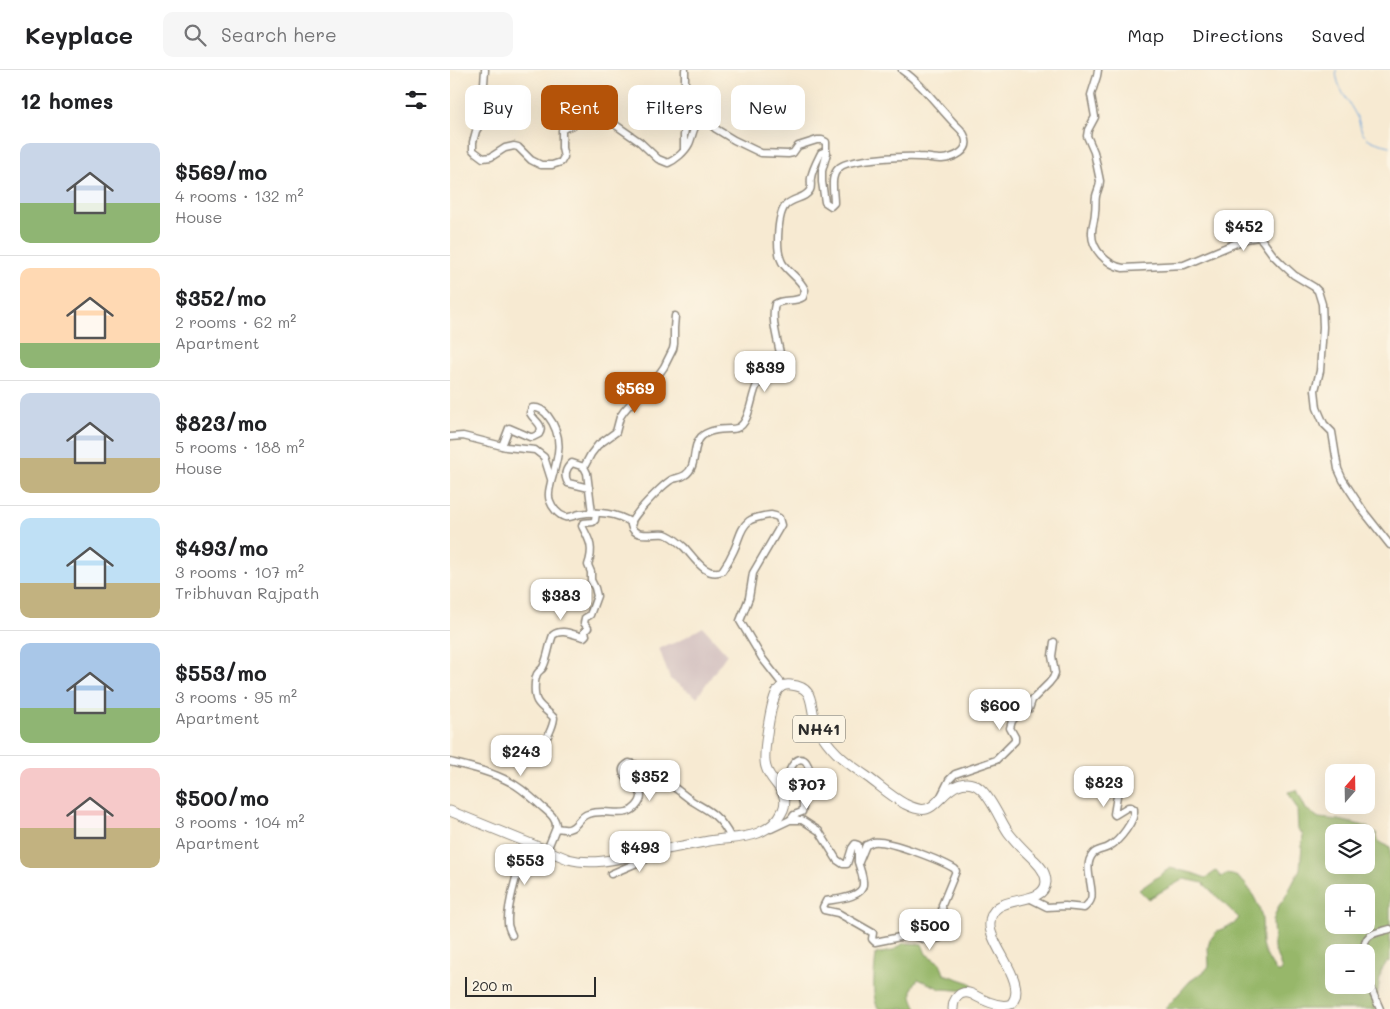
<!DOCTYPE html>
<meta charset="utf-8">
<style>
:root{--surface:#fff;--page:#f6f6f6;--text:#202124;--muted:#757577;--line:#e0e0e0;--accent:#b45309}
body{margin:0;font-family:Mali,sans-serif;background:var(--page);color:var(--text);height:100vh;display:flex;flex-direction:column;font-size:19px;white-space:nowrap}
*{box-sizing:border-box;margin:0}
p{font-size:16px;color:var(--muted)}
.icon{flex:none;width:28px;height:28px;fill:none;stroke:currentColor;stroke-width:2;stroke-linecap:round;stroke-linejoin:round}
.map{position:relative;flex:1;overflow:hidden}
.drawer{display:flex;flex-direction:column;background:var(--surface);width:450px}
.drawer>*{flex:none}
.top-card{position:absolute;left:15px;top:15px;width:475px;height:45px;display:flex;gap:10px}
.needle{width:32px;rotate:20deg}
.fabs{position:absolute;left:875px;top:694px;display:grid;gap:10px}
.fabs a{display:grid;place-items:center;width:50px;height:50px;border-radius:10px;background:var(--surface);box-shadow:0 5px 20px #0002;font-size:25px}
.scale{position:absolute;left:15px;bottom:12px;width:131px;box-sizing:border-box;padding-left:5px;border:2px solid #2b2b2b;border-top:0;font-size:14px;line-height:18px;white-space:nowrap;color:#2b2b2b;-webkit-text-stroke:4px #fcf5e5;paint-order:stroke}
.price{position:absolute;translate:-50% -42px;padding:0 11px;border-radius:10px;background:#fff;color:#222;font-size:16px;line-height:32px;filter:drop-shadow(0 1px 2px #0008)}
.price::after{content:'';position:absolute;left:50%;top:30px;width:15px;height:11px;margin-left:-8px;background:inherit;clip-path:polygon(0 0,100% 0,50% 100%)}
.price.on{background:var(--accent);color:#fff}
ul{padding:0;list-style:none}
li{display:flex;align-items:center;gap:15px;height:125px;padding:0 20px}
li+li{border-top:1px solid var(--line)}
li span{display:grid;place-items:center;flex:none;width:140px;height:100px;border-radius:10px;color:#555}
li>.icon{margin-inline-start:auto}
span .icon{width:60px;height:60px;fill:#fffc;stroke-width:1}
li b{font-size:21px}
h2{display:flex;justify-content:space-between;align-items:center;height:60px;padding:0 20px;font-size:21px}
.pill{padding:0 18px;border-radius:10px;background:var(--surface);box-shadow:0 5px 20px #0002;font-size:18px;line-height:45px}
.pill.on{background:var(--accent);color:#fff}
header{display:flex;align-items:center;gap:30px;box-sizing:border-box;height:70px;padding:0 25px;background:var(--surface);border-bottom:1px solid var(--line)}
header strong{font-size:24px}
nav{display:flex;gap:28px;margin-inline-start:auto;font-size:18px}
.search{width:350px;height:45px;background:var(--page);display:flex;align-items:center;gap:12px;box-sizing:border-box;padding:0 18px;border-radius:10px;color:var(--muted);font-size:19px}
main{display:flex;flex:1;min-height:0}
.map>svg:first-child{display:block}
.industrial{fill:#d2bfbf}
.forest{fill:#97b76a;stroke:#61714a;fill-rule:evenodd}
.lines{fill:none;stroke-linecap:round;stroke-linejoin:round}
.stream{stroke:#6ea5dc;stroke-width:1}
.minor-casing{stroke:#918a7e;stroke-width:9}
.highway-casing{stroke:#918a7e;stroke-width:11}
.minor{stroke:#fff;stroke-width:6}
.highway{stroke:#fff;stroke-width:9}
.labels{text-anchor:middle;stroke-width:4;stroke-linejoin:round;paint-order:stroke}
.shield{fill:#fcf5e5;stroke:#6a6863;stroke-width:1}
.shield-label{font-size:16px;font-weight:bold;fill:#2b2b2b}
</style>
<header>
<strong>Keyplace</strong>
<div class="search"><svg class="icon" aria-label="search" viewBox="0 0 24 24"><circle cx="10" cy="10" r="6"/><path d="M15 15l6 6"/></svg>Search here</div>
<nav><a>Map</a><a>Directions</a><a>Saved</a></nav>
</header>
<main>
<section class="drawer">
<h2>12 homes<svg class="icon" aria-label="filters" viewBox="0 0 24 24"><path d="M4 7h16M4 17h16"/><circle cx="9" cy="7" r="2"/><circle cx="15" cy="17" r="2"/></svg></h2>
<ul>
<li><span style="background:linear-gradient(#c9d6e8 60%,#8fb573 0)"><svg class="icon" aria-label="home" viewBox="0 0 24 24"><path d="M3 11l9-7 9 7M6 9v11h12V9"/></svg></span><div><b>$569/mo</b><p>4 rooms · 132 m²</p><p>House</p></div></li>
<li><span style="background:linear-gradient(#ffd9b3 75%,#8fb573 0)"><svg class="icon" aria-label="home" viewBox="0 0 24 24"><path d="M3 11l9-7 9 7M6 9v11h12V9"/></svg></span><div><b>$352/mo</b><p>2 rooms · 62 m²</p><p>Apartment</p></div></li>
<li><span style="background:linear-gradient(#c9d6e8 65%,#c2b280 0)"><svg class="icon" aria-label="home" viewBox="0 0 24 24"><path d="M3 11l9-7 9 7M6 9v11h12V9"/></svg></span><div><b>$823/mo</b><p>5 rooms · 188 m²</p><p>House</p></div></li>
<li><span style="background:linear-gradient(#bfe0f5 65%,#c2b280 0)"><svg class="icon" aria-label="home" viewBox="0 0 24 24"><path d="M3 11l9-7 9 7M6 9v11h12V9"/></svg></span><div><b>$493/mo</b><p>3 rooms · 107 m²</p><p>Tribhuvan Rajpath</p></div></li>
<li><span style="background:linear-gradient(#a9c7e8 65%,#8fb573 0)"><svg class="icon" aria-label="home" viewBox="0 0 24 24"><path d="M3 11l9-7 9 7M6 9v11h12V9"/></svg></span><div><b>$553/mo</b><p>3 rooms · 95 m²</p><p>Apartment</p></div></li>
<li><span style="background:linear-gradient(#f6c9c9 60%,#c2b280 0)"><svg class="icon" aria-label="home" viewBox="0 0 24 24"><path d="M3 11l9-7 9 7M6 9v11h12V9"/></svg></span><div><b>$500/mo</b><p>3 rooms · 104 m²</p><p>Apartment</p></div></li>
</ul>
</section>
<div class="map">
<svg width="940" height="939" viewBox="0 0 940 939">
<rect width="100%" height="100%" fill="#fcf5e5"/>
<filter id="ink" filterUnits="userSpaceOnUse"><feTurbulence type="fractalNoise" baseFrequency=".02" numOctaves="2"/><feDisplacementMap in="SourceGraphic" scale="10" xChannelSelector="R" yChannelSelector="G"/><feConvolveMatrix kernelMatrix="1 2 1 2 8 2 1 2 1" color-interpolation-filters="sRGB"/></filter>
<filter id="wash" filterUnits="userSpaceOnUse"><feTurbulence type="fractalNoise" baseFrequency=".0096" numOctaves="4" result="noise"/><feDisplacementMap in="SourceGraphic" scale="20" xChannelSelector="R" yChannelSelector="G"/><feGaussianBlur stdDeviation="1.12" result="paint"/><feColorMatrix in="noise" values="0 0 0 0 0 0 0 0 0 0 0 0 0 0 0 0 0 1.4 0 .05"/><feComposite in="paint" operator="in"/></filter>
<g filter="url(#wash)">
<rect width="100%" height="100%" fill="#f7ead2"/>
<path class="industrial" d="M253 557 277 584 247 627 220 609 209 578 227 572Z"/>
<g class="forest">
<path d="M847 720 856 739 869 748 889 750 915 756 926 763 927 771 940 777V892H937L931 901 926 934V939H715L740 911 755 901 759 896 758 877 760 870 767 861 784 854 789 848 753 813 734 809 698 829 689 820 720 798 742 803 756 808 766 801 771 807 776 804C781 805 786 805 790 809 800 816 811 838 812 850 813 858 811 866 812 874 814 882 821 895 827 902H830L832 900 824 878 823 851 828 837 836 826 850 799 853 764 848 760 847 739 838 722ZM884 762H916V795H884ZM884 822H916V855H884ZM884 882H916V915H884Z"/>
<path d="M454 873 472 874 476 884 490 893 494 904 521 913 522 917 521 921 491 919 468 909C459 920 461 928 467 939H429C420 929 425 897 426 884L442 881Z"/>
</g>
<g class="lines">
<path class="stream" d="M886 0C886 18 899 31 907 47 910 52 910 61 914 65 920 72 932 74 940 76"/>
</g>
</g>
<g filter="url(#ink)">
<g class="lines">
<defs>
<g id="minor">
<path d="M35 0 31 53 26 61 23 72V80L25 82 33 88 41 87 55 78 64 76 68 77 81 90 91 95H102L111 92 114 87 112 78V60L115 58 130 52 141 46 145 41 149 40 154 42 167 56 190 72 208 89 218 93C225 90 235 82 239 74 243 66 243 54 251 50L258 52 266 59 284 70 311 83 338 84 343 83 348 76 367 70H372L376 72V81"/>
<path d="M648 0 647 6 641 25 645 47 638 60 637 66 644 82 650 111C650 117 647 121 646 126 645 131 646 137 645 142 645 149 642 155 642 162 641 179 657 195 673 198L734 195 796 169 808 167 812 170 823 185 832 194 844 205 864 217 868 221 872 234 873 257 870 301 865 320 867 338 874 354 882 362 888 399 893 410 914 442 940 475"/>
<path d="M234 80V65L236 54 229 37 230 19 234 17 235 12V0"/>
<path d="M0 367 13 366 56 377 85 380 94 387 101 409"/>
<path d="M52 376 59 358 80 367H83L89 364C95 355 84 351 80 343L82 338C89 337 94 341 98 346 115 368 108 388 101 412 100 418 97 424 100 431 102 437 108 445 115 447 120 448 125 445 130 444 147 441 167 443 182 453"/>
<path d="M134 397 122 393C115 399 114 406 118 413L139 418"/>
<path d="M142 443 137 403 134 397 141 384 148 375 166 362 170 347 174 341 182 332 197 321 214 297 223 279 224 274V258L225 246"/>
<path d="M333 615 312 588 290 551 299 528 303 503 331 455 329 448C324 444 320 445 314 446 309 447 303 448 299 451 290 458 289 470 284 480 281 487 277 494 272 501 255 508 244 487 234 477 228 472 222 466 215 464 206 462 184 470 181 455 180 447 213 415 221 410 225 408 231 408 235 405 248 397 241 377 251 367 258 360 270 359 280 359 282 359 285 359 287 358 300 354 301 325 307 315 313 306 328 307 331 298 333 293 331 287 330 283 327 268 321 248 325 234 334 228 344 233 353 227L355 220C350 207 334 200 331 190 326 179 327 142 337 134 344 128 356 128 360 120 362 116 360 112 361 108 362 100 367 91 371 83L376 81 377 83 372 101V112L375 132 381 136 384 133C384 120 379 106 390 97 399 89 455 86 469 87 477 87 484 89 492 89 504 88 521 81 515 67 513 60 507 57 503 52 486 34 472 14 452 0"/>
<path d="M82 675 89 678C96 672 103 657 104 648 99 642 91 638 87 631 84 625 84 611 87 604 89 600 93 600 94 595 98 586 99 575 103 565 112 558 123 565 134 567L136 565 134 562 138 558 134 553 135 548 140 545 147 526 145 518 141 510V502L138 495C144 478 140 471 132 456L133 453 143 452 145 450 146 443"/>
<path d="M0 692C20 697 42 702 60 712 72 718 82 728 91 736 99 743 107 748 106 758"/>
<path d="M491 726 499 710 505 704 546 690 565 671V667L560 658 562 651 567 645 579 639 582 630 599 613 603 608 605 603 602 586 604 572"/>
<path d="M341 749 344 745 352 742C358 725 339 720 339 705 339 699 346 686 354 690 358 692 359 700 361 704"/>
<path d="M321 759 340 750H352L369 761 387 790 393 794H397L402 778 405 774 408 775V791"/>
<path d="M97 780 106 758C111 758 116 761 121 758 128 755 130 746 138 744 153 739 165 745 177 742 183 741 191 733 191 726 191 715 160 704 179 693 203 698 223 717 242 731 250 736 259 740 265 746 272 752 277 760 281 768"/>
<path d="M408 792H409L416 775C417 775 423 772 423 772 437 769 492 791 505 799L506 801 492 835 493 848 490 868 477 870 460 865 425 872 422 869 423 863 388 843 374 840 373 837 376 831C386 829 412 828 413 815 414 808 410 799 408 792"/>
<path d="M161 804 196 789 199 782"/>
<path d="M579 828 597 837 615 836 634 838C637 835 640 833 641 829 645 819 632 796 643 784 647 779 655 780 660 776 669 771 686 750 684 739L681 737H678L665 745 664 744 668 720"/>
<path d="M62 865C60 861 58 857 58 853 57 840 68 791 77 783L87 785 94 779"/>
<path d="M915 882C912 863 926 863 940 859"/>
<path d="M916 886 917 902 923 923 930 939"/>
</g>
<path id="highway" d="M0 741 118 789C144 796 171 788 196 783 217 779 238 775 259 771 275 768 293 769 308 763 318 759 328 751 333 740 341 721 320 713 316 697 312 686 321 629 328 620 331 616 335 614 341 615 363 617 360 631 364 647 366 653 369 659 372 665 385 685 400 695 419 708 431 717 442 727 455 734 483 748 483 732 501 719 532 697 545 743 558 762 566 773 576 782 585 791 591 797 596 803 596 812 594 840 537 819 540 857 542 878 579 915 561 934 550 939 531 929 522 924 510 919 503 929 503 939"/>
</defs>
<use href="#minor" class="minor-casing"/>
<use href="#highway" class="highway-casing"/>
<use href="#minor" class="minor"/>
<use href="#highway" class="highway"/>
</g>
</g>
<g class="labels">
<rect class="shield" x="343" y="645.5" width="52" height="27" rx="4"/>
<g class="shield-label">
<text x="369" y="665">NH41</text>
</g>
</g>
</svg>
<div class="fabs">
<a><svg class="needle" viewBox="-14 -14 28 28"><path d="M0-13l5 13h-10z" fill="#e53935"/><path d="M0 13l5-13h-10z" fill="#757577"/></svg></a>
<a><svg class="icon" aria-label="layers" viewBox="0 0 24 24"><path d="M12 4l9 5-9 5-9-5zM3 14l9 5 9-5"/></svg></a>
<a>+</a>
<a>−</a>
</div>
<div class="scale">200 m</div>
<b class="price" style="left:794px;top:182px">$452</b>
<b class="price" style="left:315px;top:323px">$839</b>
<b class="price on" style="left:185px;top:344px">$569</b>
<b class="price" style="left:111px;top:551px">$383</b>
<b class="price" style="left:550px;top:661px">$600</b>
<b class="price" style="left:71px;top:707px">$243</b>
<b class="price" style="left:200px;top:732px">$352</b>
<b class="price" style="left:654px;top:738px">$823</b>
<b class="price" style="left:357px;top:740px">$707</b>
<b class="price" style="left:190px;top:803px">$493</b>
<b class="price" style="left:75px;top:816px">$553</b>
<b class="price" style="left:480px;top:881px">$500</b>
<div class="top-card">
<a class="pill">Buy</a>
<a class="pill on">Rent</a>
<a class="pill">Filters</a>
<a class="pill">New</a>
</div>
</div>
</main>
